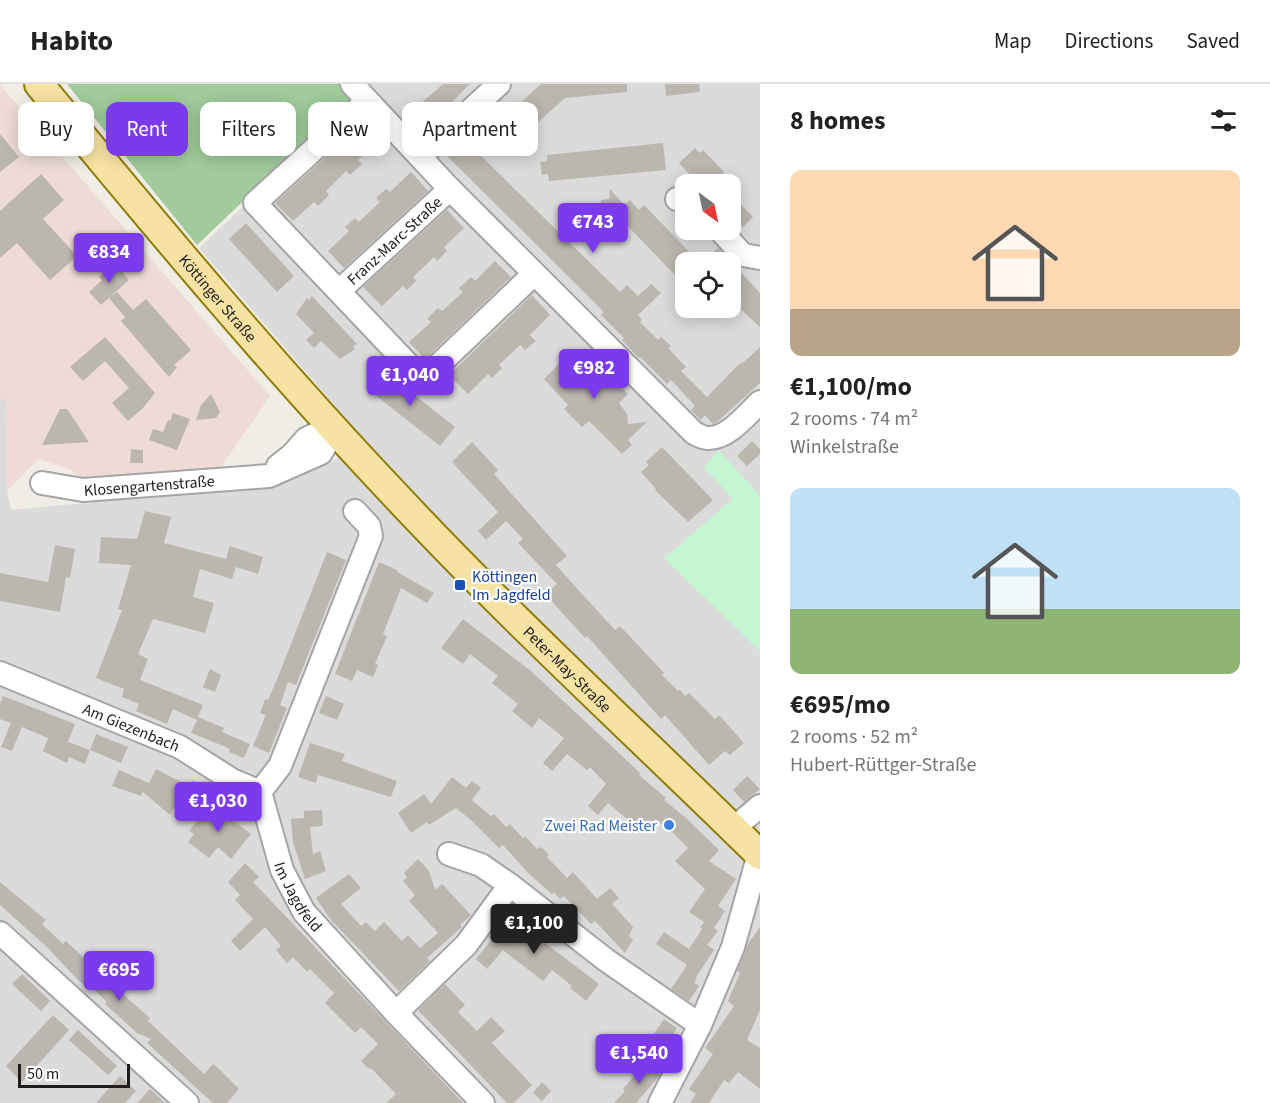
<!DOCTYPE html>
<meta charset="utf-8">
<style>
:root{--surface:#fff;--page:#f6f6f6;--text:#222;--muted:#767676;--line:#e0e0e0;--accent:#7c3aed}
body{margin:0;font-family:"Source Sans 3",sans-serif;background:var(--page);color:var(--text);height:100vh;display:flex;flex-direction:column;font-size:22px;white-space:nowrap}
*{box-sizing:border-box;margin:0}
p{font-size:20px;color:var(--muted)}
.icon{flex:none;width:33px;height:33px;fill:none;stroke:currentColor;stroke-width:2;stroke-linecap:round;stroke-linejoin:round}
.map{position:relative;flex:1;overflow:hidden}
.details{display:flex;flex-direction:column;background:var(--surface);width:510px}
.details>*{flex:none}
.top-card{position:absolute;left:18px;top:18px;width:570px;height:54px;display:flex;gap:12px}
.needle{width:39px;rotate:147deg}
.fabs{position:absolute;left:675px;top:90px;display:grid;gap:12px}
.fabs a{display:grid;place-items:center;width:66px;height:66px;border-radius:12px;background:var(--surface);box-shadow:0 3px 15px #0003;font-size:30px}
.scale{position:absolute;left:18px;bottom:15px;width:112px;box-sizing:border-box;padding-left:6px;border:3px solid #1e1e1e;border-top:0;font-size:16px;line-height:21px;white-space:nowrap;color:#1e1e1e;-webkit-text-stroke:4px #fff;paint-order:stroke}
.price{position:absolute;translate:-50% -51px;padding:0 14px;border-radius:6px;background:var(--accent);color:#fff;font-size:20px;line-height:39px;filter:drop-shadow(0 2px 3px #0008)}
.price::after{content:'';position:absolute;left:50%;top:36px;width:18px;height:14px;margin-left:-9px;background:inherit;clip-path:polygon(0 0,100% 0,50% 100%)}
.price.current{background:#222;color:#fff}
ul{padding:0;list-style:none}
li{display:grid;align-content:center;gap:12px;height:318px;padding:0 30px}
li span{display:grid;place-items:center;height:186px;border-radius:12px;color:#555}
li>.icon{margin-inline-start:auto}
span .icon{width:108px;height:108px;fill:#fffc;stroke-width:1}
li b{font-size:26px}
h2{display:flex;justify-content:space-between;align-items:center;height:72px;padding:0 30px;font-size:26px}
.chip{padding:0 21px;border-radius:12px;background:var(--surface);box-shadow:0 3px 15px #0003;font-size:21px;line-height:54px}
.chip.current{background:var(--accent);color:#fff}
header{display:flex;align-items:center;gap:36px;box-sizing:border-box;height:84px;padding:0 30px;background:var(--surface);border-bottom:2px solid var(--line)}
header strong{font-size:28px}
nav{display:flex;gap:33px;margin-inline-start:auto;font-size:21px}
main{display:flex;flex:1;min-height:0}
.map>svg:first-child{display:block}
.residential{fill:#dcdbdb;fill-rule:evenodd}
.commercial{fill:#eedbd5}
.forest{fill:#a1cb9c}
.park{fill:#c4f6d2}
.building{fill:#bbb6ae}
.lines{fill:none;stroke-linecap:round;stroke-linejoin:round}
.minor-casing{stroke:#a5a5a5;stroke-width:26}
.major-casing{stroke:#907d09;stroke-width:32}
.minor{stroke:#fff;stroke-width:22}
.major{stroke:#f6e2a2;stroke-width:28}
.transit-dot{fill:#1a4fb4;stroke:#fff;stroke-width:2}
.shop-dot{fill:#3f7fe0;stroke:#fff;stroke-width:2}
.labels{text-anchor:middle;stroke-width:4.5;stroke-linejoin:round;paint-order:stroke}
.street-label{font-size:16px;fill:#1e1e1e;stroke:#fff}
.transit-label{font-size:16px;fill:#164399;stroke:#fff;text-anchor:start}
.shop-label{font-size:16px;fill:#366cbe;stroke:#fff;text-anchor:end}
</style>
<header>
<strong>Habito</strong>
<nav><a>Map</a><a>Directions</a><a>Saved</a></nav>
</header>
<main>
<div class="map">
<svg width="760" height="1019" viewBox="0 0 760 1019">
<rect width="100%" height="100%" fill="#efede5"/>
<path class="residential" d="M360 0H760V1019H0V315H5L7 407 11 426 284 400 368 360 199 164 366 7ZM686 100H730V146H686ZM686 178H730V224H686Z"/>
<path class="commercial" d="M0 1 270 312 221 383 81 398 72 386 38 375 7 407 5 315H0Z"/>
<path class="forest" d="M67 0H344L354 12 197 161Z"/>
<path class="park" d="M719 366 760 412V567L664 474 733 415 704 383Z"/>
<g class="building">
<path d="M443 0H470L453 17 454 19 425 46 421 42 416 47 403 35Z"/>
<path d="M541 0H627V8L565 14 536 40 533 37 511 57 505 49 480 71 620 208 627 201 638 212 651 200 661 209 638 231 642 236 640 238 658 256 661 253 671 262 668 264 686 283 681 287 707 313 737 282 742 278 743 279 760 263V299L717 338 713 340 705 331 701 336 691 326 695 322 676 301 671 296 667 300 640 273 639 274 622 256 624 254 601 231 603 229 602 226 447 72 456 63 453 61 464 50 475 60 496 39 494 37 516 17 519 20Z"/>
<path d="M665 0H699L700 8 666 12Z"/>
<path d="M363 39 379 56 358 76 362 80 350 91 346 87 326 107 329 111 318 122 314 118 293 137 275 119Z"/>
<path d="M0 50 19 73 0 88Z"/>
<path d="M663 59 666 86 549 97 548 90 542 91 540 78 547 77V71Z"/>
<path d="M695 64 700 69 703 66 724 88 721 91 730 100H699L679 79Z"/>
<path d="M411 88 428 107 344 184 328 167 349 147 345 143 355 134 359 138 380 118 376 114 386 105 390 108Z"/>
<path d="M41 90 64 116 43 135 77 172 50 196 17 159 0 174V127Z"/>
<path d="M610 105 624 121 630 116 639 126 644 121 699 178H686V186L677 193 616 130 605 140 594 129 601 122V116L609 115Z"/>
<path d="M730 109 753 133 743 143 730 130Z"/>
<path d="M447 126 464 144 444 163 447 167 437 177 434 173 413 193 416 197 407 206 403 202 382 222 363 203Z"/>
<path d="M246 139 294 192 277 208 229 155Z"/>
<path d="M718 164 760 209V243L730 215V178H703Z"/>
<path d="M495 177 511 193 425 275 409 258 431 238 427 235 438 224 442 227 463 208 459 204 471 193 475 197Z"/>
<path d="M115 179 129 196 101 221 89 208 102 196 99 193Z"/>
<path d="M117 208 133 226 146 215 191 266 174 281 177 283 169 293 121 237 125 233 109 214Z"/>
<path d="M532 211 550 231 530 251 536 257 525 266 520 261 499 281 502 284 492 294 488 290 468 310 449 291Z"/>
<path d="M312 212 357 260 353 262 355 265 340 275 321 257 314 264 306 256 314 249 296 230 307 214 309 216Z"/>
<path d="M105 253 155 309 142 325 128 337 112 319 129 304 105 277 83 297 70 283Z"/>
<path d="M584 267 628 310 619 319 627 330 628 340 647 338 628 356 632 361 622 370 589 337 582 343 564 325 568 321 544 295 559 280 561 282 565 279 568 282Z"/>
<path d="M380 284 455 343 440 362 365 303Z"/>
<path d="M211 310 220 328 216 334 196 336 201 321Z"/>
<path d="M60 325H67L89 358 42 361Z"/>
<path d="M173 329 190 335 177 366 149 356 153 345 163 348 168 336 170 337Z"/>
<path d="M752 357 760 365V370L747 382 737 372Z"/>
<path d="M472 358 498 386 494 390 567 472 556 481 581 509 615 546 620 542 664 589 662 591 678 607 680 606 685 612 689 609 715 635 719 631 744 659 730 671 725 667 709 681 665 631 661 635 587 552 585 554 545 510 557 500 518 459 523 455 506 437 486 456 478 447 498 428 452 378Z"/>
<path d="M662 363 713 416 688 438 655 406 656 405 641 388 649 381 646 378Z"/>
<path d="M131 365 143 366V379H130Z"/>
<path d="M145 427 171 433 164 459 226 475 230 462 263 473 258 490 236 483 232 495 200 485 193 513 214 519 205 549 153 535 138 570 148 575 140 596 203 621 198 633 224 644 222 648 250 660 244 674 229 668 230 666 226 663 191 649 197 636 173 625 167 640 136 627 139 620 122 613 124 605 96 594 122 526 118 525 131 481 99 479 101 453 137 455Z"/>
<path d="M55 461 75 465 70 494 66 493 60 528 0 517V489L48 498Z"/>
<path d="M327 468 346 476 296 601 288 598 280 621 287 624 269 669 253 662 266 631 260 629 265 615 268 616 278 593Z"/>
<path d="M379 478 397 486V488L434 509 427 519 401 504 383 550 387 552 375 580 378 581 373 593 357 586 352 597 335 590Z"/>
<path d="M463 535 531 587 604 655 640 689 639 691 666 714 664 716 686 734 719 766 709 777 736 795 718 822 725 827 714 844 718 847 707 861 714 866 696 893 697 894 694 899 699 902 689 917 671 905 687 881 656 860 664 848 689 865 702 845 700 844 704 838 689 828 705 805 675 777 688 764 671 747 655 735 646 746 635 737 633 740 608 719 598 731 588 722 606 700 590 683 587 686 567 670 552 687 543 679 564 654 539 634 532 644 512 627 518 620 492 599 498 592 470 570 463 580 441 564Z"/>
<path d="M210 585 221 591 215 608 203 603Z"/>
<path d="M3 612 75 640 68 658 90 666 96 650 128 663 121 679 90 666 85 680 69 673 67 679 43 667 48 654 22 643 12 667 1 663 11 639 0 635V620Z"/>
<path d="M326 612 344 620 337 636 319 629Z"/>
<path d="M310 659 345 670 342 677 397 697 391 713 318 691 316 699 298 693Z"/>
<path d="M156 685 187 701 170 731 143 708 141 712 112 702 119 686 149 699Z"/>
<path d="M747 692 760 705 744 718 733 706Z"/>
<path d="M452 693 466 704 472 697 481 704 472 716 491 732 494 730 506 743 510 740 523 754 525 752 537 765 541 763 549 771 547 773 567 794 573 788 597 815 610 804 619 814 612 820 633 843 629 852 633 856 625 869 595 837 591 840 564 812 560 815 554 808 552 810 529 790 503 761 499 764 472 737 456 724 429 741 427 738 411 749 398 729 424 710 431 720Z"/>
<path d="M192 696 203 702 195 714 185 708Z"/>
<path d="M211 719 251 750 231 775 218 763 209 774 188 758 194 750 189 747Z"/>
<path d="M322 726 323 742 310 743 313 770 320 767 326 787 305 795 293 758 291 735 304 734V727Z"/>
<path d="M418 775 429 787 435 806 442 800 471 831 460 841 462 843 427 874 430 877 399 907 331 836 316 814 349 790 361 804 341 820 361 842 366 838 375 847 384 838 402 857 408 851 420 864 438 849 409 817 415 811 403 797 407 793 404 789Z"/>
<path d="M245 779 259 793 253 798 463 1019H386L396 1010 371 984 369 985 361 977 378 960 361 943 355 949 325 919 334 909 310 885 307 888 293 873 287 879 276 866 281 862 265 843 240 867 231 857 253 835 235 816 240 811 228 798Z"/>
<path d="M0 798 46 836 42 840 63 860 66 857 97 886 95 888 106 898 117 907 118 906 150 934 148 937 204 990 213 980 220 986 239 1005 227 1019H213L147 959 151 955 137 949 105 920 107 918 97 908 86 898 84 901 76 894 47 863 0 821Z"/>
<path d="M507 828 527 844 530 841 537 847 543 851 540 855 599 900 586 917 570 904 572 902 552 886 543 897 503 866 487 885 476 875 492 855 489 853Z"/>
<path d="M760 843V926L747 956 760 964V1005L738 988 729 999 724 996 709 1019H690L696 1010 689 1005 713 970 705 964 734 922 728 917 740 889 737 887 748 860Z"/>
<path d="M22 890 50 917 41 927 12 900Z"/>
<path d="M445 900 465 921 458 928 477 947 491 933 505 947 492 959 532 1001 514 1019H507L418 926Z"/>
<path d="M53 931 69 946 22 998 6 982Z"/>
<path d="M664 935 677 944 653 980 640 970Z"/>
<path d="M78 946 117 982 108 991 69 956Z"/>
<path d="M646 978 660 990 659 992 636 1019H614L625 1007 623 1005Z"/>
<path d="M120 992 136 1007 125 1019H96Z"/>
<path d="M542 998 551 1007 542 1017 533 1009Z"/>
<path d="M150 1005 165 1019H137Z"/>
</g>
<g class="lines">
<defs>
<g id="minor">
<path d="M352 0 450 105 694 349C698 351 703 354 708 354 728 355 747 330 760 318"/>
<path d="M367 17 255 119 420 293 428 291 534 190"/>
<path d="M421 72 499 0"/>
<path d="M677 115 686 118"/>
<path d="M720 146 743 171 760 174"/>
<path id="s1" d="M339 207 450 105"/>
<path d="M278 382 292 371 306 355 331 343"/>
<path id="s2" d="M42 399 83 406 269 392 321 369 328 357 331 343"/>
<path id="s3" d="M355 427 369 442 371 452 280 682 260 708 282 786 304 828 396 929 483 1019"/>
<path id="s4" d="M0 589 180 663 232 696 260 708"/>
<path d="M733 745 760 722"/>
<path d="M449 770 481 781 510 801"/>
<path d="M0 849 187 1019"/>
<path d="M396 929 466 861 510 801 606 876 700 941"/>
<path d="M660 1019 700 941 733 863 759 770"/>
</g>
<g id="major">
<path id="s5" d="M39 0C155 141 272 281 397 413 513 537 639 652 760 771"/>
</g>
</defs>
<use href="#minor" class="minor-casing"/>
<use href="#major" class="major-casing"/>
<use href="#minor" class="minor"/>
<use href="#major" class="major"/>
</g>
<rect class="transit-dot" x="454" y="495" width="12" height="12" rx="3"/>
<circle class="shop-dot" cx="669" cy="741" r="6"/>
<g class="labels">
<g class="street-label">
<text dy="6" stroke="none"><textPath href="#s1" startOffset="75">Franz-Marc-Straße</textPath></text>
<text dy="6" stroke="none"><textPath href="#s5" startOffset="279">Köttinger Straße</textPath></text>
<text dy="6" stroke="none"><textPath href="#s2" startOffset="108">Klosengartenstraße</textPath></text>
<text dy="6" stroke="none"><textPath href="#s5" startOffset="789">Peter-May-Straße</textPath></text>
<text dy="6" stroke="none"><textPath href="#s4" startOffset="142">Am Giezenbach</textPath></text>
<text dy="6" stroke="none"><textPath href="#s3" startOffset="423">Im Jagdfeld</textPath></text>
</g>
<g class="transit-label">
<text x="472" y="498">Köttingen<tspan x="472" dy="18">Im Jagdfeld</tspan></text>
</g>
<g class="shop-label">
<text x="657" y="747">Zwei Rad Meister</text>
</g>
</g>
</svg>
<div class="fabs">
<a><svg class="needle" viewBox="-14 -14 28 28"><path d="M0-13l5 13h-10z" fill="#e53935"/><path d="M0 13l5-13h-10z" fill="#767676"/></svg></a>
<a><svg class="icon" aria-label="locate" viewBox="0 0 24 24"><circle cx="12" cy="12" r="6"/><path d="M12 2v4M12 18v4M2 12h4M18 12h4"/></svg></a>
</div>
<div class="scale">50 m</div>
<b class="price" style="left:593px;top:170px">€743</b>
<b class="price" style="left:109px;top:200px">€834</b>
<b class="price" style="left:594px;top:316px">€982</b>
<b class="price" style="left:410px;top:323px">€1,040</b>
<b class="price" style="left:218px;top:749px">€1,030</b>
<b class="price current" style="left:534px;top:871px">€1,100</b>
<b class="price" style="left:119px;top:918px">€695</b>
<b class="price" style="left:639px;top:1001px">€1,540</b>
<div class="top-card">
<a class="chip">Buy</a>
<a class="chip current">Rent</a>
<a class="chip">Filters</a>
<a class="chip">New</a>
<a class="chip">Apartment</a>
</div>
</div>
<section class="details">
<h2>8 homes<svg class="icon" aria-label="filters" viewBox="0 0 24 24"><path d="M4 7h16M4 17h16"/><circle cx="9" cy="7" r="2"/><circle cx="15" cy="17" r="2"/></svg></h2>
<ul>
<li><span style="background:linear-gradient(#ffd9b3 75%,#b9a48a 0)"><svg class="icon" aria-label="home" viewBox="0 0 24 24"><path d="M3 11l9-7 9 7M6 9v11h12V9"/></svg></span><div><b>€1,100/mo</b><p>2 rooms · 74 m²</p><p>Winkelstraße</p></div></li>
<li><span style="background:linear-gradient(#bfe0f5 65%,#8fb573 0)"><svg class="icon" aria-label="home" viewBox="0 0 24 24"><path d="M3 11l9-7 9 7M6 9v11h12V9"/></svg></span><div><b>€695/mo</b><p>2 rooms · 52 m²</p><p>Hubert-Rüttger-Straße</p></div></li>
</ul>
</section>
</main>
